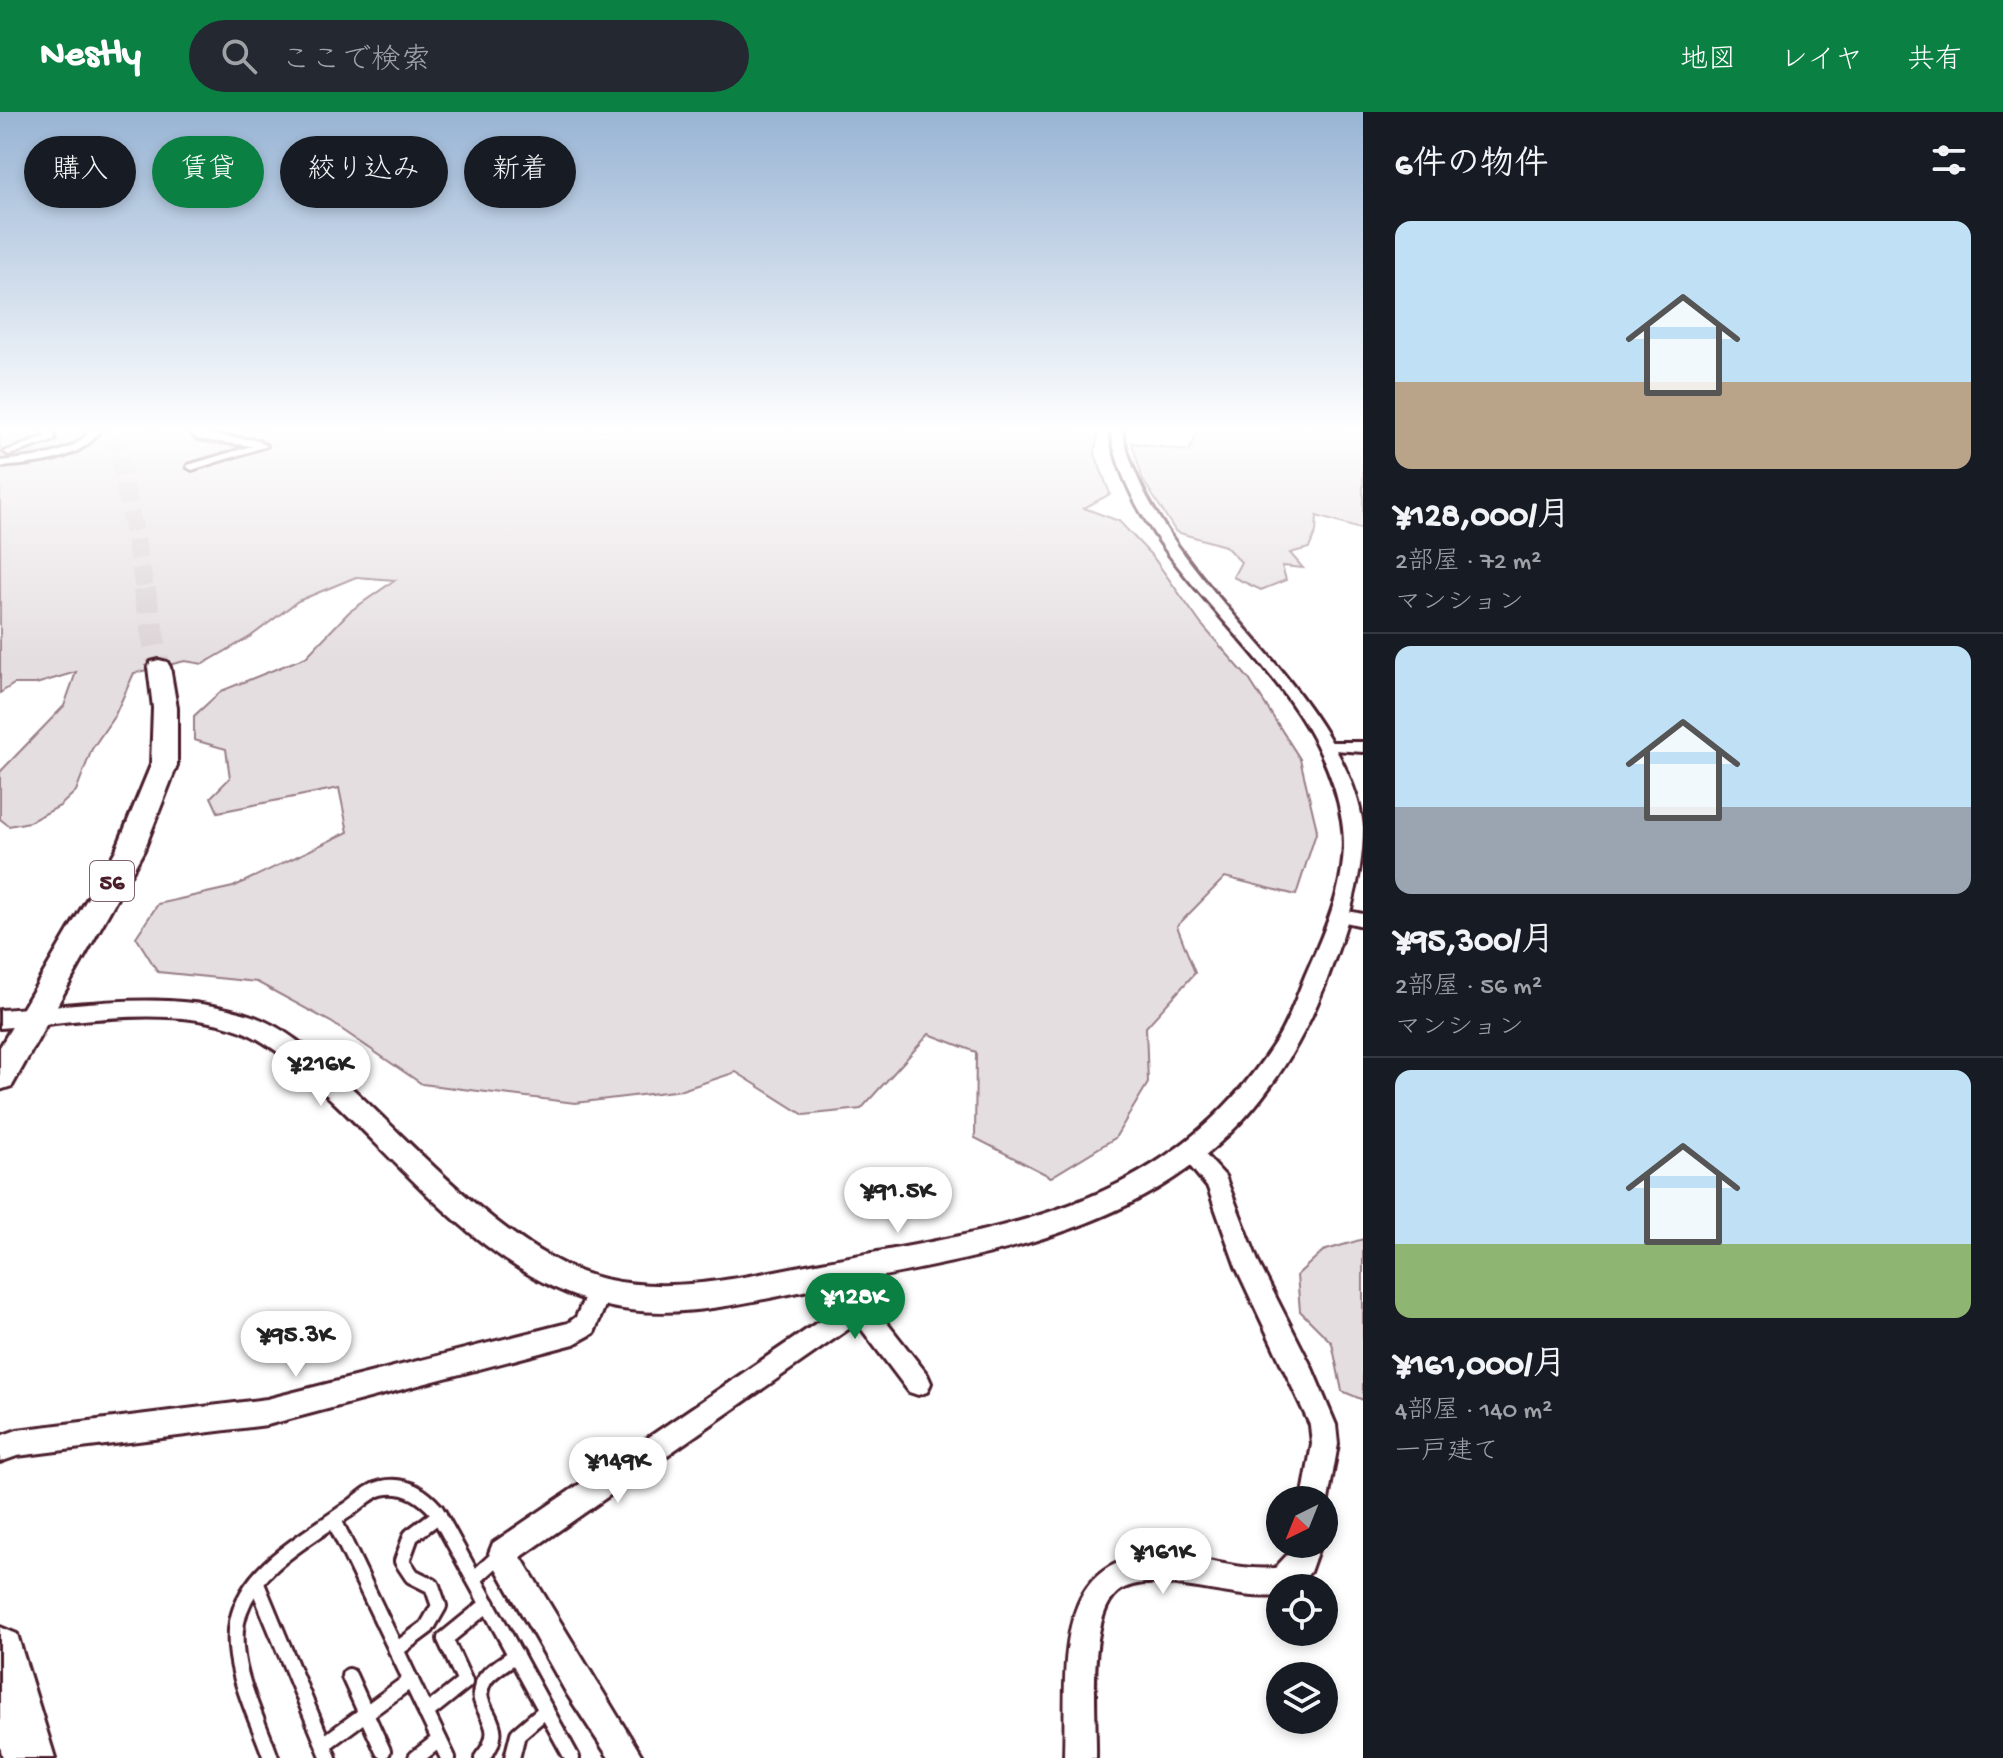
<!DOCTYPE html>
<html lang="ja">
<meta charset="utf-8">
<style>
:root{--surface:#171b24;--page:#242831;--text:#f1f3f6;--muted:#9ea1a6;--line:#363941;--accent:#0b8043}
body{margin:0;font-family:"Gochi Hand","Klee One",sans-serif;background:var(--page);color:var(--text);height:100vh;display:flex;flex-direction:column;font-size:30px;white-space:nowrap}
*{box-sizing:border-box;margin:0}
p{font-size:26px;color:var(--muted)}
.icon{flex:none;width:44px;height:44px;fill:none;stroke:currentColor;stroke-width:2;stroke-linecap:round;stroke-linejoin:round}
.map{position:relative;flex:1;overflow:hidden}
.sheet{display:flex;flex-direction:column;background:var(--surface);width:640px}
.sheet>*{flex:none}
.banner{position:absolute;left:24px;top:24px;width:760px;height:72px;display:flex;gap:16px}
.needle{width:52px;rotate:223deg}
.tools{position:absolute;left:1266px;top:1374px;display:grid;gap:16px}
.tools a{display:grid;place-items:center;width:72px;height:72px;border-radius:50%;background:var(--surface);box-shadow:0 4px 12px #0003;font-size:40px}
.price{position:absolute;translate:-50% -68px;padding:0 18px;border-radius:28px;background:#fff;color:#222;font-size:26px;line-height:52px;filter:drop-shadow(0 2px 4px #0008)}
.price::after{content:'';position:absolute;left:50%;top:48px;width:24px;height:18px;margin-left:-12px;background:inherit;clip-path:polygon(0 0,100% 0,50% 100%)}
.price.active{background:var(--accent);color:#fff}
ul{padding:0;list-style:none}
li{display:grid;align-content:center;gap:16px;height:424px;padding:0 32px}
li+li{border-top:2px solid var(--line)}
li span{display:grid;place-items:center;height:248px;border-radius:16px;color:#555}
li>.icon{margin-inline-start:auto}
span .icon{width:144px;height:144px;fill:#fffc;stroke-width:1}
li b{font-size:34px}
h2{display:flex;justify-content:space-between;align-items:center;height:96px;padding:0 32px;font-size:34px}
.chip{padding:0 28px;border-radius:36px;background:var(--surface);box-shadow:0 4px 12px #0003;font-size:28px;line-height:72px}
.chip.active{background:var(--accent);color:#fff}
header{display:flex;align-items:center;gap:48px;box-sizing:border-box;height:112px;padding:0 40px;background:var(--accent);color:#fff}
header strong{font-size:38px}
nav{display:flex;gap:44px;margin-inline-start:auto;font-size:28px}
.search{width:560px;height:72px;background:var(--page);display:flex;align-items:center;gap:20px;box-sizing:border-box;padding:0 28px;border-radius:44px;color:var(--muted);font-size:30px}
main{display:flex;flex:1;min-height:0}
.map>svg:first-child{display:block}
.green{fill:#e5dee0;stroke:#987e86;stroke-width:2}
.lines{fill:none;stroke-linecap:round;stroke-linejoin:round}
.trunk-tunnel-far1{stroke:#dbd2d5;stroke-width:19;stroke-dasharray:19 9;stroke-linecap:butt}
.trunk-tunnel{stroke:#dbd2d5;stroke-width:23;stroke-dasharray:23 12;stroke-linecap:butt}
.service-casing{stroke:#4a1f2b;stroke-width:20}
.minor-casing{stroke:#4a1f2b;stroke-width:6}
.tertiary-casing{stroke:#4a1f2b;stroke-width:6}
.trunk-casing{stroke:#4a1f2b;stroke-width:6}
.service{stroke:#fff;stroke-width:14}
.minor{fill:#fff;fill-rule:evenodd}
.tertiary{fill:#fff;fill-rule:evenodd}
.trunk{fill:#fff;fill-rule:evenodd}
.labels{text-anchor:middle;stroke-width:7;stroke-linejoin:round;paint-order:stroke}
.shield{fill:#fff;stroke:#80626b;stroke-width:2}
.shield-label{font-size:24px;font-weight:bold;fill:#4a1f2b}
</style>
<header>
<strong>Nestly</strong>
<div class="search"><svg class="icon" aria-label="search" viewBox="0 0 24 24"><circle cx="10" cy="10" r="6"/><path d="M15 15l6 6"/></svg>ここで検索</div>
<nav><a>地図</a><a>レイヤ</a><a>共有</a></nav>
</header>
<main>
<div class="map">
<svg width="1363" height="1646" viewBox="0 0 1363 1646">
<rect width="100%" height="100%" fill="#fff"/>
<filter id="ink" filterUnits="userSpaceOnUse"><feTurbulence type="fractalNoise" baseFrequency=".0125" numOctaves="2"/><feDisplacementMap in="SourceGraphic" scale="16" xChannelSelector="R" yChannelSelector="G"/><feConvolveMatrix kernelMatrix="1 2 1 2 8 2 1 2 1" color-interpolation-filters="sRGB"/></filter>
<g filter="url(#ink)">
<g class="green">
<path d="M0 318H1098L1095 342 1110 382 1084 396 1119 409 1153 445 1201 512 1249 567 1300 647 1317 718 1296 783 1225 765 1177 814 1195 861 1146 915 1148 971 1115 1026 1051 1065 975 1026 976 940 929 922 861 997 804 1003 736 960 682 978 575 991 422 972 331 910 257 870 158 860 136 825 158 792 233 775 348 720 339 676 218 700 211 685 230 666 226 637 194 628V604L221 579 306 545 349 500 395 468 356 465 298 489 250 525 203 552 185 549 134 561 115 603 92 637 76 679 60 694 29 710 9 714 0 707V660L64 594 76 560 36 572H14L0 581Z"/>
<path d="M1198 318H1363V418L1317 404 1316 420 1309 436 1290 441 1303 456 1282 454 1286 468 1261 478 1233 465 1241 450 1225 434 1176 420 1143 368 1132 331 1189 339Z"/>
<path d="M1363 1127V1288L1342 1279 1332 1231 1300 1199 1297 1163 1323 1139Z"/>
</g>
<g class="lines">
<path class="trunk-tunnel-far1" d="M115 318 145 479"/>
<path class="trunk-tunnel" d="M144 477 159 555"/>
<defs>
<g id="service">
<path d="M334 1408 448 1646"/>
<path d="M474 1467 500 1443"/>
<path d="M257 1472 329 1646"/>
<path d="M396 1538 427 1515 439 1494 432 1474 412 1464 402 1449 411 1424 439 1403"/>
<path d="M349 1564 383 1639"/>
<path d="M426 1601 465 1570 445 1527 488 1492"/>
<path d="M324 1632 411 1568"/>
<path d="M271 1646C257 1605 229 1555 237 1510 247 1457 306 1428 346 1399 358 1392 368 1379 382 1376 404 1371 422 1382 436 1398L572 1646"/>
<path d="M416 1646 439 1628"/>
<path d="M482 1646C515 1607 464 1598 486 1566 493 1557 506 1550 516 1543"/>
<path d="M512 1646 518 1622 546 1598"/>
</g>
<g id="minor">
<path d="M43 318H53L55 328 9 343 4 340 45 325Z"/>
<path d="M90 318H100C82 349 33 352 0 355V349C27 346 74 344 90 318Z"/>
<path d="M193 318H203L204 322 256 328 267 334 192 358 187 355 188 353 252 334 197 327 192 322Z"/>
<path d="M1325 630H1363V640L1320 637V631Z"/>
<path d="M1342 798 1363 802V814L1336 808 1333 804Z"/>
<path d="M1192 1034 1200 1037 1225 1064 1259 1152 1311 1254 1336 1313 1338 1332 1328 1388 1324 1398V1388H1302L1312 1332 1310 1313 1236 1155 1208 1076 1181 1043 1184 1037Z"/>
<path d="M845 1148 853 1152 869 1188 927 1262 931 1271 927 1280 918 1283 909 1280 857 1211 521 1445 643 1646H609L567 1582 493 1451 489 1441 493 1431 846 1191 833 1159 837 1152Z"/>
<path d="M599 1168 607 1171 611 1179 594 1221 574 1232 267 1313 17 1344 0 1350V1324L17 1318 267 1287 568 1211 576 1205 591 1171Z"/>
<path d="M1292 1432H1320L1310 1460 1296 1476H1280V1484C1245 1487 1212 1477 1177 1473 1159 1470 1133 1468 1118 1480 1086 1506 1097 1606 1096 1646H1064C1068 1560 1046 1435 1172 1444 1207 1446 1240 1459 1275 1456L1289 1441Z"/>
</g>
<path id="tertiary" d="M1110 318H1122C1145 433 1268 523 1328 624 1344 651 1360 683 1363 715 1363 771 1344 822 1325 873 1235 1101 1047 1134 830 1174 756 1187 678 1212 603 1193 493 1166 413 1065 335 991 307 965 276 932 239 918 165 892 76 911 0 916V898C84 893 174 876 255 905 288 917 316 944 342 967 412 1030 512 1146 604 1167 678 1184 755 1162 827 1149 1005 1117 1167 1096 1274 932 1288 911 1296 886 1305 864 1326 816 1351 763 1342 709 1318 552 1138 473 1110 318Z"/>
<g id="trunk">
<path d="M159 548 167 550 170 555 177 596V653L144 738 12 974 0 978V935L116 738 151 653 153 596 148 555 151 550Z"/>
<path d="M0 1515 17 1522 55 1646H3L0 1634Z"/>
</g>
</defs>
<use href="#service" class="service-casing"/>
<use href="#minor" class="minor-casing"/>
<use href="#tertiary" class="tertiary-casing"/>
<use href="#trunk" class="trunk-casing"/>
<use href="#service" class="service"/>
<use href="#minor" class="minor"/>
<use href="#tertiary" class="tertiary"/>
<use href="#trunk" class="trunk"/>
</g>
</g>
<linearGradient id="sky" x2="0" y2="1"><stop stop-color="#98b4d4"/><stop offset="0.58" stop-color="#fff"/><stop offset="1" stop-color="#fff" stop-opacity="0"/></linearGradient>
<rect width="1363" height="548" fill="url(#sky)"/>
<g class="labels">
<rect class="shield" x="90" y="749" width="44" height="40" rx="6"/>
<g class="shield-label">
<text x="112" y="777">56</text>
</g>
</g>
</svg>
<div class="tools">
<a><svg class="needle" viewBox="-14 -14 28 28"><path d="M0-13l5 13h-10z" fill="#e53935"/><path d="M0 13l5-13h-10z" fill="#9ea1a6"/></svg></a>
<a><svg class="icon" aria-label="locate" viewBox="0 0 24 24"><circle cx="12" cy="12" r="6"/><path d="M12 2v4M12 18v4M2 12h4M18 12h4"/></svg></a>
<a><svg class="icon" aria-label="layers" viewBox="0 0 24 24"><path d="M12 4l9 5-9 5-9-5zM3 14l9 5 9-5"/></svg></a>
</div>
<b class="price" style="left:321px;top:996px">¥216K</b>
<b class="price" style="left:898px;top:1123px">¥91.5K</b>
<b class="price active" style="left:855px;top:1229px">¥128K</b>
<b class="price" style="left:296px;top:1267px">¥95.3K</b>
<b class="price" style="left:618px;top:1393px">¥149K</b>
<b class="price" style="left:1163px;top:1484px">¥161K</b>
<div class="banner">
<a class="chip">購入</a>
<a class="chip active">賃貸</a>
<a class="chip">絞り込み</a>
<a class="chip">新着</a>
</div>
</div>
<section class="sheet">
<h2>6件の物件<svg class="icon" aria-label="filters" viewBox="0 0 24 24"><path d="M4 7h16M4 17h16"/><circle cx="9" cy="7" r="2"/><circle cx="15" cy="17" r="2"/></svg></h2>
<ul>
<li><span style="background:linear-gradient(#bfe0f5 65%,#b9a48a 0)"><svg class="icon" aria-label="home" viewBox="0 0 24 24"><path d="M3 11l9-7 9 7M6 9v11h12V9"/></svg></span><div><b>¥128,000/月</b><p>2部屋 · 72 m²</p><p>マンション</p></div></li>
<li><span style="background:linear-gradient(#bfe0f5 65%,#9aa5b1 0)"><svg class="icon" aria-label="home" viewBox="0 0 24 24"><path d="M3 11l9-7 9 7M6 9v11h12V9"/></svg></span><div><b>¥95,300/月</b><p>2部屋 · 56 m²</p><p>マンション</p></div></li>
<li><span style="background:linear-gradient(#bfe0f5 70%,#8fb573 0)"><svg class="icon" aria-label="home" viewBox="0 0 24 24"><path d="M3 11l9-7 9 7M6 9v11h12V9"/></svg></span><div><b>¥161,000/月</b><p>4部屋 · 140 m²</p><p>一戸建て</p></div></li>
</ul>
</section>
</main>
